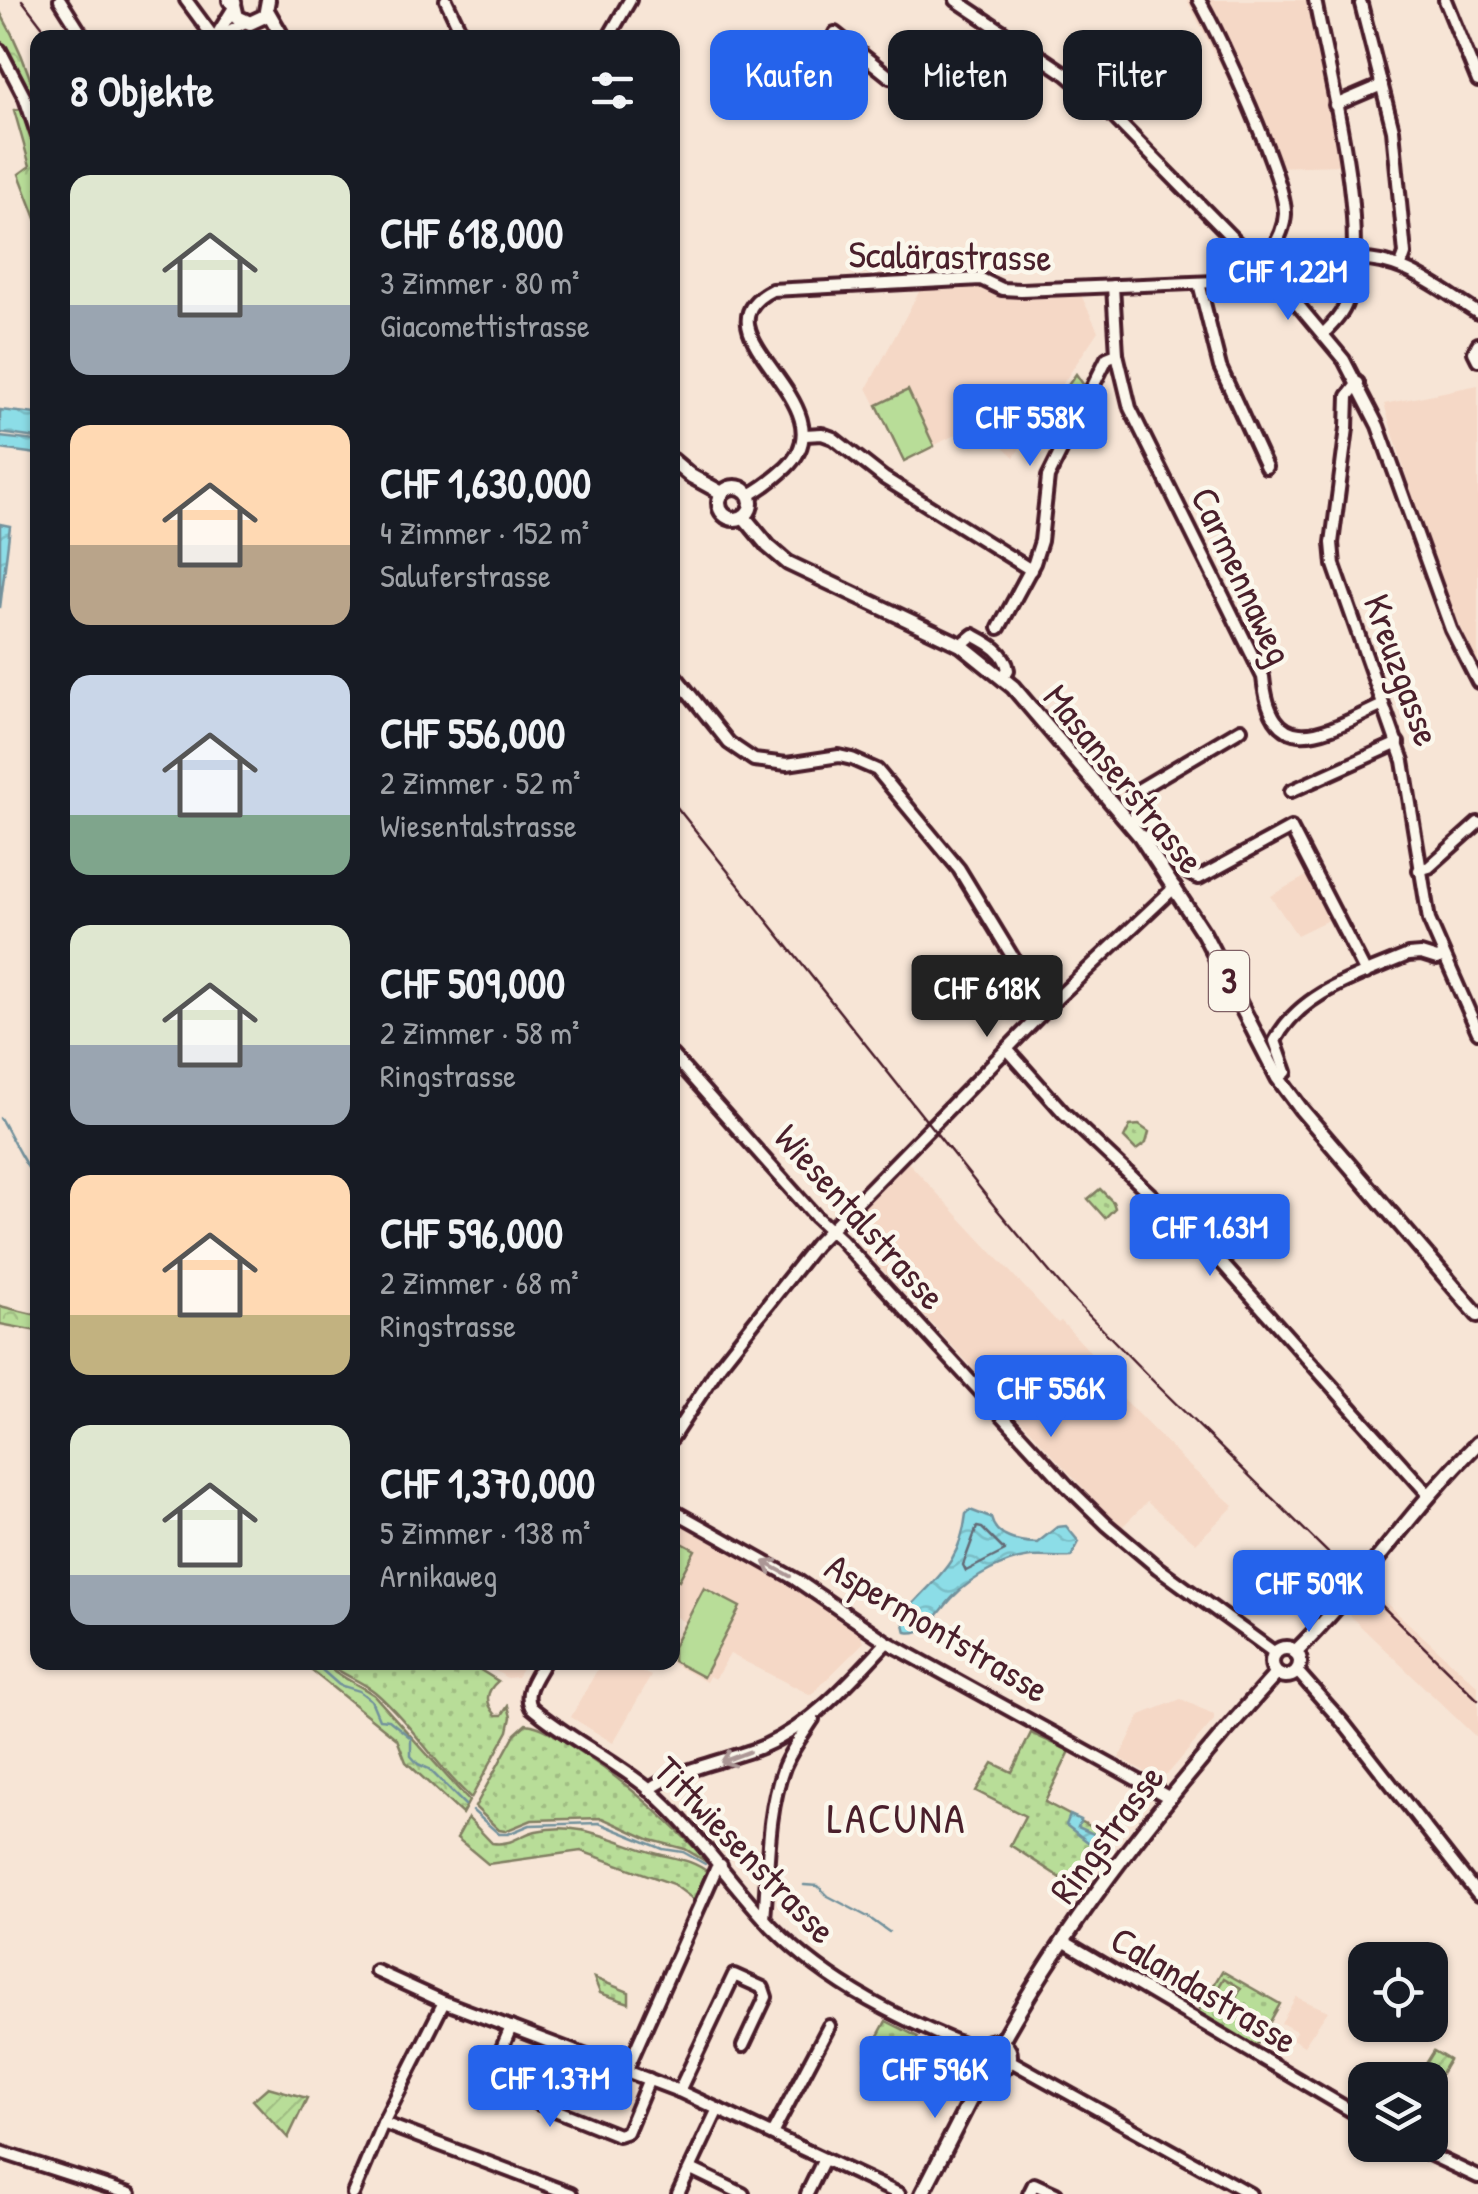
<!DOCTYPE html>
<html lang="de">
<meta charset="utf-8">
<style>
:root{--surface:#171b24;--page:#242831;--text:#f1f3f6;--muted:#9ea1a6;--accent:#2563eb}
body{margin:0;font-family:"Patrick Hand",sans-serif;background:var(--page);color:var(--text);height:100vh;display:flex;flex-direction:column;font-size:38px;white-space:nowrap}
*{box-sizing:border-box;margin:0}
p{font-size:32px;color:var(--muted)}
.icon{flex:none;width:55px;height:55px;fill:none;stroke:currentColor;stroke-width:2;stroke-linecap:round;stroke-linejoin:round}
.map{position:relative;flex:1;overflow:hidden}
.sheet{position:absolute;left:30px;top:30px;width:650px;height:1640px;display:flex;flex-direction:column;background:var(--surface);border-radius:20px;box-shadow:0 2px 8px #0004}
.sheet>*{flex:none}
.guide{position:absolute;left:710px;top:30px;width:618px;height:90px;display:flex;gap:20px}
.fabs{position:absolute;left:1348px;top:1942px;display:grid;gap:20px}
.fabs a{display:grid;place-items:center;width:100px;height:100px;border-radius:20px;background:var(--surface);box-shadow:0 2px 8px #0004;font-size:50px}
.price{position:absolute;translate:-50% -85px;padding:0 22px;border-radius:10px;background:var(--accent);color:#fff;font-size:32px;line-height:65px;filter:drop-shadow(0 2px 5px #0008)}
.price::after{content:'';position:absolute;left:50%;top:60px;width:30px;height:22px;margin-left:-15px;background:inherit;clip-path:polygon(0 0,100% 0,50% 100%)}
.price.active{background:#222;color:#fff}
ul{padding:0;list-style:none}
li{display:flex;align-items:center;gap:30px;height:250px;padding:0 40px}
li span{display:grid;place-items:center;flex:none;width:280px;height:200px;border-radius:20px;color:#555}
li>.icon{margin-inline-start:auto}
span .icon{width:120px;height:120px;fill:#fffc;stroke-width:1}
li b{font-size:42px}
h2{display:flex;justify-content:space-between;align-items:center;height:120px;padding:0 40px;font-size:42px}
.tag{padding:0 35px;border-radius:20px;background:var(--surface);box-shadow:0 2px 8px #0004;font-size:35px;line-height:90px}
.tag.active{background:var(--accent);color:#fff}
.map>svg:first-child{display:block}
.built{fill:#f5d8c6}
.grass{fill:url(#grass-dots);stroke:#817e62;stroke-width:2.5}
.forest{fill:url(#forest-crowns);stroke:#817e62;stroke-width:2.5}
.garden{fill:url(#garden-furrows);stroke:#817e62;stroke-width:2.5}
.pitch{fill:#b8dd98;stroke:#817e62;stroke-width:2.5}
.water{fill:url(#water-waves);stroke:#72919c;stroke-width:2.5}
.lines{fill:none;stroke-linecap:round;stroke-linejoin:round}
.shore{stroke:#646b76;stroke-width:2.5}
.stream{stroke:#72919c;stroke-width:2.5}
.minor-casing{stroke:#4a1f2b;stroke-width:18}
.major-casing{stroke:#4a1f2b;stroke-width:20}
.highway-casing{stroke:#4a1f2b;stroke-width:22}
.minor{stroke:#fbf7ec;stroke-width:10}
.major{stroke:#fbf7ec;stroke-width:12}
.highway{stroke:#fbf7ec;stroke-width:15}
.rail{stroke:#4a1f2b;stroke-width:2.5}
.oneway{stroke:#ab9695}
.labels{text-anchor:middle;stroke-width:9;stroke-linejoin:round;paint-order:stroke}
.shield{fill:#fbf7ec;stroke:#7f6065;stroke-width:2.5}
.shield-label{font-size:35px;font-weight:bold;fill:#4a1f2b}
.street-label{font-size:38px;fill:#4a1f2b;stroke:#fbf7ec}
.quarter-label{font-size:42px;letter-spacing:2.5px;fill:#4a1f2b;stroke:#fbf7ec}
</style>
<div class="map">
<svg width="1478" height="2194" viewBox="0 0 1478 2194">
<defs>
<pattern id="grass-dots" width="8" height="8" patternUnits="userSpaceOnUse" patternTransform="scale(2.5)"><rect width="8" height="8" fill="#b8dd98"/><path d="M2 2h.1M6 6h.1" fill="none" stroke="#a0bd83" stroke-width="1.8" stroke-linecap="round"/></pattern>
<pattern id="forest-crowns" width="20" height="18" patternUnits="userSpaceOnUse" patternTransform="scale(2.5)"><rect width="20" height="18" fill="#b8dd98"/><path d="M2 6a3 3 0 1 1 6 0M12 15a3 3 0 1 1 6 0" fill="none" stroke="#a0bd83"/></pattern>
<pattern id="garden-furrows" width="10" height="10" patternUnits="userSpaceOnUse" patternTransform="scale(2.5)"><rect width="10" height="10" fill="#b8dd98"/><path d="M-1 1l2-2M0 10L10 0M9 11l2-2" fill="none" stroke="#a0bd83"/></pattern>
<pattern id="water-waves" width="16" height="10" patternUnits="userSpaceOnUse" patternTransform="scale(2.5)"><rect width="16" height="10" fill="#8cdde7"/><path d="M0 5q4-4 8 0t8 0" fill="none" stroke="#7abdc6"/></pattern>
</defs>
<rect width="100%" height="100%" fill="#f7e5d6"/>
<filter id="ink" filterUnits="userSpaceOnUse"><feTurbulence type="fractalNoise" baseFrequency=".01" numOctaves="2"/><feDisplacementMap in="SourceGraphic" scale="20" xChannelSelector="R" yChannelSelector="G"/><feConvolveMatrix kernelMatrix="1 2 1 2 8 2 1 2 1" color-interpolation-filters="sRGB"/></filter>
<g filter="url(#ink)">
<g class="built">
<path d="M1187 0H1307L1340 165 1273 167Z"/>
<path d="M978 288 997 296 1081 295 1098 331 1014 457 978 423 904 461 867 388 920 290Z"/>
<path d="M1478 385V665L1452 608 1417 511 1384 404Z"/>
<path d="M1312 873 1334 917 1297 935 1270 896Z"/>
<path d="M907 1161 1058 1323 1061 1321 1097 1359 1094 1363 1096 1368 1123 1399 1187 1464 1234 1506 1196 1543 1147 1502 1122 1527 1106 1513 864 1250 853 1232 855 1215Z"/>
<path d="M673 1519 795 1589 861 1634 863 1643 811 1695 730 1654 715 1679 709 1676 706 1682 671 1663 673 1642 684 1622 673 1615Z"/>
<path d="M1367 1586 1478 1686V1739L1350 1616 1348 1610Z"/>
<path d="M483 1663H526L517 1677 507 1678Z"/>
<path d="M601 1663H624L651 1676 613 1743 571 1717Z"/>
<path d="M1181 1699 1214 1715V1720L1167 1775 1155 1777 1119 1758 1141 1715Z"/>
<path d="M1296 1997 1328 2011 1304 2046 1292 2039 1296 2031 1281 2023Z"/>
</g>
<g class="grass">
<path d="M1139 1125 1149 1132 1146 1143 1136 1150 1124 1138 1130 1126Z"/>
<path d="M1100 1189 1113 1202 1115 1208 1105 1218 1088 1199Z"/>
<path d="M328 1663H469L498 1681C485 1692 485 1703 496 1715H502L508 1706 511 1717 508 1731 471 1798C435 1765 412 1724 375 1692 360 1680 342 1675 328 1663Z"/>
<path d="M526 1724C544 1726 560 1738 574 1748 626 1781 668 1819 710 1864L685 1849 651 1840 602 1818 532 1820 505 1831 499 1830 475 1807 515 1734Z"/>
<path d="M1031 1733 1070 1751 1045 1802 1114 1839 1078 1889 1010 1845 1025 1816 976 1791 993 1763 1012 1772Z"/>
<path d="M468 1818 492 1843C511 1846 519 1835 536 1831 581 1820 617 1843 658 1854 678 1859 693 1860 709 1873L698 1898 693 1899 673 1884 581 1851 488 1864 457 1838Z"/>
<path d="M1222 1971 1280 2004 1254 2050 1197 2014Z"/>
<path d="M594 1978 629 1992V2003L600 1993Z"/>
<path d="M886 2021 918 2037 912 2047 920 2052 904 2081 865 2060Z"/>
</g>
<g class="forest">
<path d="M0 12C17 41 29 71 38 104L33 108 0 39Z"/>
<path d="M24 109 37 148V221L19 174 30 166 14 110Z"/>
<path d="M0 1306 37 1315V1331L0 1324Z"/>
<path d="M302 1663H324C342 1679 355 1682 374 1695L469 1801 462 1814 406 1762 397 1739Z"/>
</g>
<g class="garden">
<path d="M1076 374 1085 387 1058 428 1048 414Z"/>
<path d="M1434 2051 1449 2060 1430 2092V2080H1400L1407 2069 1419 2075Z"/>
<path d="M268 2087 307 2098 288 2138 253 2100Z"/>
</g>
<g class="pitch">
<path d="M908 390 934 446 904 461 877 405Z"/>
<path d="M673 1538 695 1550 679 1580 673 1576Z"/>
<path d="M704 1588 740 1607 703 1677 673 1661V1647Z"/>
<path d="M1224 1978 1241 1988 1227 2012 1210 2002Z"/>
</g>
<g class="water">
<path d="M0 410 37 414V438L0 433Z"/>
<path d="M0 437 37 441V454L0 449Z"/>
<path d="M0 524 10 526 0 608Z"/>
<path d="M970 1510 991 1518C996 1539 1019 1542 1037 1543L1057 1527 1066 1526 1079 1542 1071 1557C1058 1558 1044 1556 1031 1557 1004 1560 973 1577 954 1596 940 1609 928 1637 906 1632L902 1616C933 1579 960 1567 966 1514Z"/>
<path d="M1118 1814 1122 1817 1097 1849 1066 1825 1070 1815 1081 1820 1078 1827 1098 1836Z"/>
</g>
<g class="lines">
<path class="shore" d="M977 1527 982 1528 1005 1551 966 1571 963 1565Z"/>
<g class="stream">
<path d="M0 1118C9 1132 27 1172 38 1180"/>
<path d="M313 1662 339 1685 359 1691 371 1700 379 1719 389 1720 411 1738V1756L418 1764 429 1769 465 1805"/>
<path d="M473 1811 499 1834H508L530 1825 599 1823 663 1849 683 1852 705 1864"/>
<path d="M804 1885 818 1886 828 1896 868 1917 889 1932"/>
</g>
<defs>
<g id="minor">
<path d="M60 0 84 38"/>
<path d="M186 0 214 38"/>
<path d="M446 0 464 38"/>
<path d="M956 0 1066 74 1099 102 1298 305 1344 360 1378 426 1451 629 1478 682"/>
<path d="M1315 0C1330 79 1370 226 1347 301 1343 314 1333 324 1324 333"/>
<path d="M1445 0 1478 81"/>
<path d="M1361 4 1393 130 1405 254 1401 265"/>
<path d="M835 33 890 77 908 80 930 67 990 46 1002 31"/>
<path d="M215 38 233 9"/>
<path d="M217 38 245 22"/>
<path d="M608 38 630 0"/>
<path d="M0 50 25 98 38 136"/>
<path d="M1335 105 1382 85"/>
<path d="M1352 260C1403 257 1436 287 1478 313"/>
<path d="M1199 283 1220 367 1266 467"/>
<path d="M1113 286 1117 354 1130 408 1263 677C1272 768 1330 729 1383 705"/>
<path d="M1478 344 1474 352 1478 360"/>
<path d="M1358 383 1348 396 1347 428 1332 543 1334 565 1403 761 1429 920 1478 1032"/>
<path d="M805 435 822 434 833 438 884 478 1031 570"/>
<path d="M749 495C763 488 775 478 786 468 854 404 688 332 772 290L981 279 1002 289 1021 290 1240 281C1261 272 1284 237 1285 214 1286 180 1219 33 1199 0"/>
<path d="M999 628 1034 563 1041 541 1048 477 1107 358 1117 354"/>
<path d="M961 645 973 635C988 643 1005 651 1008 670L1002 677"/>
<path d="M672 672 729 743 754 760 787 764 839 756 852 759 877 770 959 869 1015 961 1052 1003"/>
<path d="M1291 791 1398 743"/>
<path d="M1133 826 1137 811 1130 800 1133 793 1241 729"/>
<path d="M1140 836C1177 839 1171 870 1199 878L1291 828 1366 973"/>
<path d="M1419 870 1429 867 1478 823"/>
<path d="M1007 1049 1063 1112 1213 1253 1429 1495"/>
<path d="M672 1055 816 1217 841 1240 1068 1487 1107 1525 1158 1568 1275 1653"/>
<path d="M1278 1078 1286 1072 1275 1041C1300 992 1361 975 1408 955L1421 954 1437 959 1444 956"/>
<path d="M672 1438 720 1365 815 1245 1052 1003 1175 887"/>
<path d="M672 1510 795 1579 887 1642 1170 1798"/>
<path d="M544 1662C536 1677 523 1692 531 1707 568 1739 613 1759 650 1790 697 1831 730 1883 772 1927 831 1987 903 2021 980 2051"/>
<path d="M1297 1671 1344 1724 1478 1895"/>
<path d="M649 1790C676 1769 731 1760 764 1746 813 1724 851 1681 887 1642"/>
<path d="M764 1918C769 1868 766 1815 784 1767 791 1750 803 1734 813 1719"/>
<path d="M1065 1942 1365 2119"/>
<path d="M376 1971 444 2002 679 2091 899 2194"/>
<path d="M511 2027 490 2077 492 2085 618 2135 627 2132 649 2079"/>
<path d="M1009 2060 1250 2194"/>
<path d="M627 2069 716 1869 721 1865"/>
<path d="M679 2091 734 1975 763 1988 766 1997 743 2046"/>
<path d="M383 2123 571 2194"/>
<path d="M772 2134 829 2026"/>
<path d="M1410 2145 1478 2177"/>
<path d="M0 2152 130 2194"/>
<path d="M691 2169 743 2194"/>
<path d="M353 2194 383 2123 444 2002"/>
<path d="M678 2194 718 2109"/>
<path d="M807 2194 824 2159"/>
<path d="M1029 2194 1034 2184 1056 2194"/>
</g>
<g id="major">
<path d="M233 0 237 17 250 23 265 16 268 0"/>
<path d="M268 12 283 38"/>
<path d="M672 460 691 476 722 493"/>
<circle cx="735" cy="503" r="16"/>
<path d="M744 517 768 546 788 563 961 645 1013 687 1140 836 1204 934 1278 1078 1301 1109 1478 1315"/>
<circle cx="1286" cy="1662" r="14"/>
<path d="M1295 1652C1361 1587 1412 1508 1478 1443"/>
<circle cx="995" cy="2056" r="15"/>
<path d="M1001 2042C1076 1908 1174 1787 1277 1673"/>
<path d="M922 2194 986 2069"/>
</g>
<path id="highway" d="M231 0 233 2"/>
</defs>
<use href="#minor" class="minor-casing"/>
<use href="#major" class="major-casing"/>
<use href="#highway" class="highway-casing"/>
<use href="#minor" class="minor"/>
<use href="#major" class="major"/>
<use href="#highway" class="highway"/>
<g class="rail">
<path d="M22 0 51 38"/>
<path d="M672 801 995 1207 1068 1294 1158 1386 1478 1700"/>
</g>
</g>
<defs><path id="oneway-shaft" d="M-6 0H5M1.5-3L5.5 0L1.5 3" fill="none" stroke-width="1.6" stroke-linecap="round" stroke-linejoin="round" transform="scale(2.5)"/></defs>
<g class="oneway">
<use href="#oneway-shaft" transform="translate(777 1569) rotate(-151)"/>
<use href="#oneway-shaft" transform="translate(735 1757) rotate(159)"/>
</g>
</g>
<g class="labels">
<rect class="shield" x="1209" y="951" width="40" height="60" rx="8"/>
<g class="shield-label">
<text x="1229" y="993">3</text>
</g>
<g class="street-label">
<text transform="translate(950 256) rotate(1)" y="13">Scalärastrasse</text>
<text transform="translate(1242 576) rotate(65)" y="13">Carmennaweg</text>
<text transform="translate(1402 670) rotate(70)" y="13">Kreuzgasse</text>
<text transform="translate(1124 779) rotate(51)" y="13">Masanserstrasse</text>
<text transform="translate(860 1217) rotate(48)" y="13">Wiesentalstrasse</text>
<text transform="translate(937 1628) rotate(31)" y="13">Aspermontstrasse</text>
<text transform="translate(1107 1834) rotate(-53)" y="13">Ringstrasse</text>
<text transform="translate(745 1850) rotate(46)" y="13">Tittwiesenstrasse</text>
<text transform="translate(1204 1990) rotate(31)" y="13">Calandastrasse</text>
</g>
<g class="quarter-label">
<text x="897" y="1833">LACUNA</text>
</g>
</g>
</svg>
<div class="fabs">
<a><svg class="icon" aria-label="locate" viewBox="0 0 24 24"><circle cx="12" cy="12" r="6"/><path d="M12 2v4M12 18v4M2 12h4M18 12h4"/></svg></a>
<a><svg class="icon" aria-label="layers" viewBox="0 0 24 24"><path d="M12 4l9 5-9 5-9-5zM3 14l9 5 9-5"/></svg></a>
</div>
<b class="price" style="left:1288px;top:323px">CHF 1.22M</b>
<b class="price" style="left:1030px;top:469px">CHF 558K</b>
<b class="price active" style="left:987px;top:1040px">CHF 618K</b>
<b class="price" style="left:1210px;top:1279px">CHF 1.63M</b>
<b class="price" style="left:1051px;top:1440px">CHF 556K</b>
<b class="price" style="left:1309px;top:1635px">CHF 509K</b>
<b class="price" style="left:935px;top:2121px">CHF 596K</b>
<b class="price" style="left:550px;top:2130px">CHF 1.37M</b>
<div class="guide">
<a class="tag active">Kaufen</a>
<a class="tag">Mieten</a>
<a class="tag">Filter</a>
</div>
<section class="sheet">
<h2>8 Objekte<svg class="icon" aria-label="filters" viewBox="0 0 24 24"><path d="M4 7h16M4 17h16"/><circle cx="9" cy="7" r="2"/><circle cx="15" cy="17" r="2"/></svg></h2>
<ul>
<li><span style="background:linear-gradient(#dfe7d0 65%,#9aa5b1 0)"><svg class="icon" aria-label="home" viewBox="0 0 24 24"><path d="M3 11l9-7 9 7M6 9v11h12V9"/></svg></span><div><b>CHF 618,000</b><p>3 Zimmer · 80 m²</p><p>Giacomettistrasse</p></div></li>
<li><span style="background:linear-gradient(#ffd9b3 60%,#b9a48a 0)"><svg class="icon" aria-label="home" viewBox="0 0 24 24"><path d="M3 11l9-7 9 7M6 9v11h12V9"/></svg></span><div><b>CHF 1,630,000</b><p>4 Zimmer · 152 m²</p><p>Saluferstrasse</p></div></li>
<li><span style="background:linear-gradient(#c9d6e8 70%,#7fa58c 0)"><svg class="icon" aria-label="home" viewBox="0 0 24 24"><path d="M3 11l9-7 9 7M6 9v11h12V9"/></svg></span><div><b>CHF 556,000</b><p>2 Zimmer · 52 m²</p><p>Wiesentalstrasse</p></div></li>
<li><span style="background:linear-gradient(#dfe7d0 60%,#9aa5b1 0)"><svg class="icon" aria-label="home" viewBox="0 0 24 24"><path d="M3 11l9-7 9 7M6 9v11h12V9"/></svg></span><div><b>CHF 509,000</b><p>2 Zimmer · 58 m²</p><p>Ringstrasse</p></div></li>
<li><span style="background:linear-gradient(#ffd9b3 70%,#c2b280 0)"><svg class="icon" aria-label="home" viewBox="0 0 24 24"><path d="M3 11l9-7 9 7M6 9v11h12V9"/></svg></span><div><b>CHF 596,000</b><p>2 Zimmer · 68 m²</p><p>Ringstrasse</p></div></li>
<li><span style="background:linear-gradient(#dfe7d0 75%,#9aa5b1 0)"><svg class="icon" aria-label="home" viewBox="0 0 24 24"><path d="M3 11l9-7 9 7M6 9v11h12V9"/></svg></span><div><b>CHF 1,370,000</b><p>5 Zimmer · 138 m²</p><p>Arnikaweg</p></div></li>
</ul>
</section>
</div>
